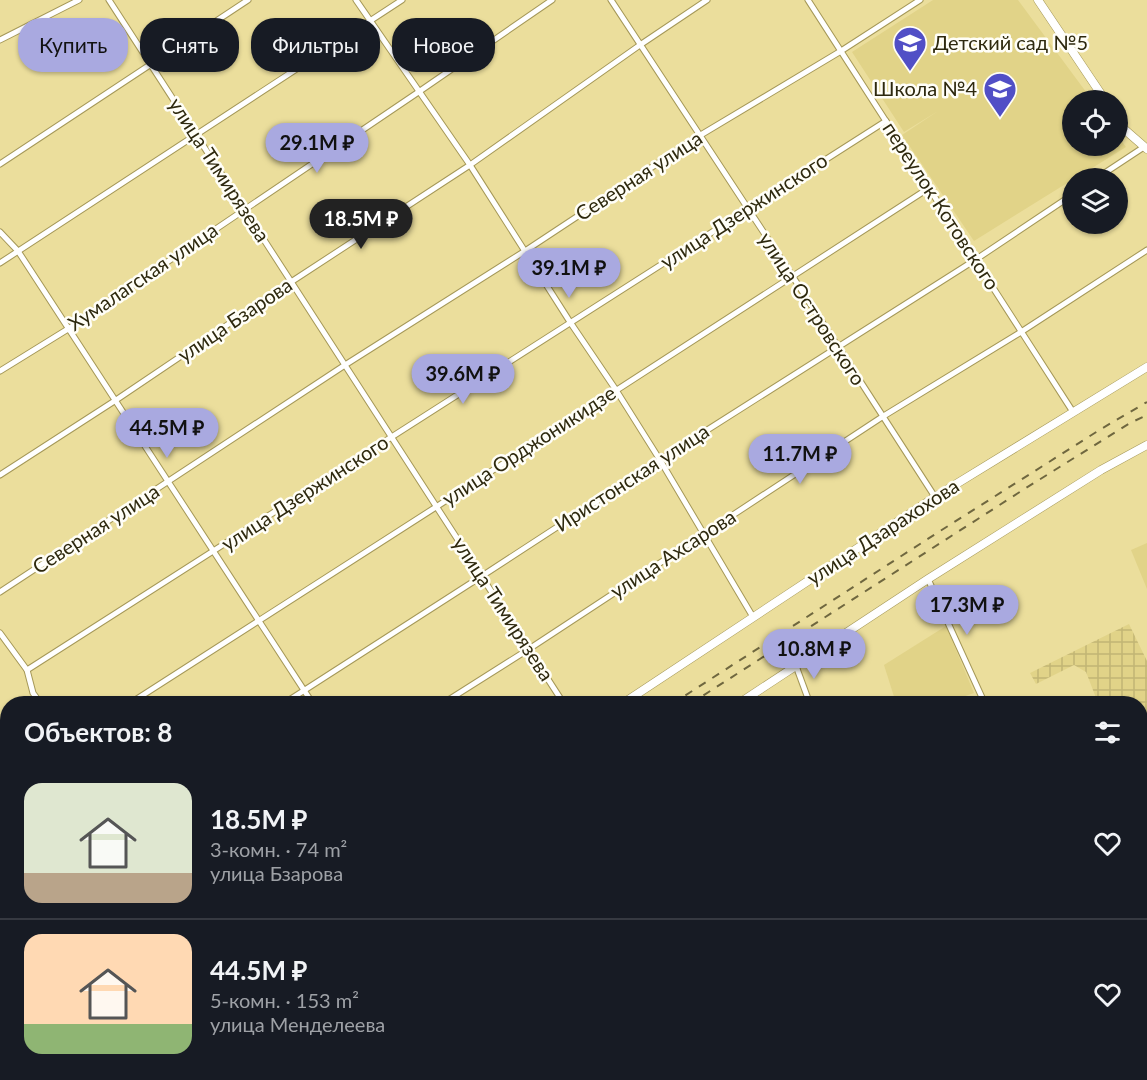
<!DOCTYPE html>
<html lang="ru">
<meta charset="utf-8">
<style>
:root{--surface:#171b24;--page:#242831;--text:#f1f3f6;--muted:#9ea1a6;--line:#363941;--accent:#a9a9e0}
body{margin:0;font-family:Lato,sans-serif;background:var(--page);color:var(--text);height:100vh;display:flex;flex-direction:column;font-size:22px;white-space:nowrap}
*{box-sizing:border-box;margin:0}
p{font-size:20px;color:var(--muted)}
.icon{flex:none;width:33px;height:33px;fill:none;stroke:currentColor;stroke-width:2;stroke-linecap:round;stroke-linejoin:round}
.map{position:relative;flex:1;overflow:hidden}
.panel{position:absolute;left:0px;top:696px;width:1148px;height:384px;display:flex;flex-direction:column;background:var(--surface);border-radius:24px 24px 0 0;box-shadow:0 2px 4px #0004}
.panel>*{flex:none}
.top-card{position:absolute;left:18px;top:18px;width:600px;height:54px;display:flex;gap:12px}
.tools{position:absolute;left:1062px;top:90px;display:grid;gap:12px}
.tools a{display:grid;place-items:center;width:66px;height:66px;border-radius:50%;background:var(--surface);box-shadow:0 2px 4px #0004;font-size:30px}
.price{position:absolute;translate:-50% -51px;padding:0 14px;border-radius:21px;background:var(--accent);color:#111;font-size:20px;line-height:39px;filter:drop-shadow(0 2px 3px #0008)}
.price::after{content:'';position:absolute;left:50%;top:36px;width:18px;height:14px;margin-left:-9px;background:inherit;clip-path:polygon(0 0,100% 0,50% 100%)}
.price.selected{background:#222;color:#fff}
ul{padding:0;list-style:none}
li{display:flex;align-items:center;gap:18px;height:150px;padding:0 24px}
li+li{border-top:2px solid var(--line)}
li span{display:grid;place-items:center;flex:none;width:168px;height:120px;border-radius:18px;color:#555}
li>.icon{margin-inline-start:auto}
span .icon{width:72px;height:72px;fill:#fffc;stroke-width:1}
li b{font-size:26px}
h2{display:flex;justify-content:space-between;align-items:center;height:72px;padding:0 24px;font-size:26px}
.chip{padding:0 21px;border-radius:24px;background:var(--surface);box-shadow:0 2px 4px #0004;font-size:21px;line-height:54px}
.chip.selected{background:var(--accent);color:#111}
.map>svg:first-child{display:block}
.built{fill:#e1d388}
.industrial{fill:url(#industrial-grid)}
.park{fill:url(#park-crowns)}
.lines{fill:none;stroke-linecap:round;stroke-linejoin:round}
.street-casing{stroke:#a59858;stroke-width:7}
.secondary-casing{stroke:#a59858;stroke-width:9}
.street{stroke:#fff;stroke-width:5}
.secondary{stroke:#fff;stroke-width:8}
.rail{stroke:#6f673f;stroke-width:2;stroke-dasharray:8 8;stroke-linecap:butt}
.labels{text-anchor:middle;stroke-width:5;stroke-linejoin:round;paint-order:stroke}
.poi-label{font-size:20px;fill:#2e290e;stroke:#fffef7;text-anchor:start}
.street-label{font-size:20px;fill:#2e290e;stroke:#fffef7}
</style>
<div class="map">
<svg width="1147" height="1080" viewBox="0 0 1147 1080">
<defs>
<pattern id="industrial-grid" width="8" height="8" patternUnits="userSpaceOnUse" patternTransform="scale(1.5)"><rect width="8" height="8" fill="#e1d388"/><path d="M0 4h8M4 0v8" fill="none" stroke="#c1b574"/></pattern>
<pattern id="park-crowns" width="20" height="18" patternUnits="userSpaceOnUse" patternTransform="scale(1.5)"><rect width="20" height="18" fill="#f8ac95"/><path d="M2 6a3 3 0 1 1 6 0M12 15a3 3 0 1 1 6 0" fill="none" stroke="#d5947f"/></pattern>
</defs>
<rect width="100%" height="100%" fill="#ebde9c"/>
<g class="built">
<path d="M933 0H1018L1092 100H1072V146H1118V136L1126 147 1076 178H1072V180L974 241 902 135 938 111 904 132 852 52Z"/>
<path d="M1147 543V589L1131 550Z"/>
<path d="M946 626 974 693 945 703H896L884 665Z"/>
</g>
<g class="industrial">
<path d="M1129 624 1147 661V713L1140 716V704L1098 703 1086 672 1074 665 1036 684 1030 673Z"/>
<path d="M7 849 8 1065 0 1070V853Z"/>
<path d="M141 1072 181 1073 187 1080H130Z"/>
</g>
<path class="park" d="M640 1072 710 1073 714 1080H637Z"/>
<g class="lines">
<defs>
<g id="street">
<path d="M109 0 564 704"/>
<path d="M356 0 470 165 570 322 616 390 660 460 753 617"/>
<path d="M611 0 793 277 935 497"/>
<path d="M808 0 1073 412"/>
<path d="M0 40 79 0"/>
<path d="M0 164 248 0"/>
<path d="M1097 178 1144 147"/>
<path d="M0 232 18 251 313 704"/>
<path d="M0 263 402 0"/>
<path d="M0 371 68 329 420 91 552 0"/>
<path d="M0 475 116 400 291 282 470 165 640 45 707 0"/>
<path d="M928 579 985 704"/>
<path d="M0 592 345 365 525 251 699 136 841 51 920 0"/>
<path d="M0 633 27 670 33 693 41 704"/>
<path d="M796 666 810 704"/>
<path d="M27 670 886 121"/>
<path d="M129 704 436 507 929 188"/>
<path d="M283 704 482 576 660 460 975 260 1072 195"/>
<path d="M442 704 529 649 882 417 1021 332 1147 250"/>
<path d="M1140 837 1147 834"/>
<path d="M1140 986 1147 983"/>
<path d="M1140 1057 1147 1074"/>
<path d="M343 1080 346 1072"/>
<path d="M508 1080 511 1072"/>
<path d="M630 1080 633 1072"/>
<path d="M926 1080 943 1072"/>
</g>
<g id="secondary">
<path d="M1038 0 1105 100"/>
<path d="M1118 119 1124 129 1147 149"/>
<path d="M622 704 935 497 1147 367"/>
<path d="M738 704 928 579 1101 470 1147 445"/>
<path d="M202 1072 205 1080"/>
<path d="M40 1080 52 1072"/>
</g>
</defs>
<use href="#street" class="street-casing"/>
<use href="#secondary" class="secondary-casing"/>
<use href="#street" class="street"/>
<use href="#secondary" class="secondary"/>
<g class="rail">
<path d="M672 704 937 533 1101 429 1147 402"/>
<path d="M690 704 1026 488 1130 423 1147 415"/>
<path d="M0 970H8"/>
<path d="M95 1080 107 1072"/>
<path d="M159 1080 163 1072"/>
</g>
</g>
<defs>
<symbol id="school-pin" viewBox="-11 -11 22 30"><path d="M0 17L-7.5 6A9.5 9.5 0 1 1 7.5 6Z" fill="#514fc6" stroke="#fffef7"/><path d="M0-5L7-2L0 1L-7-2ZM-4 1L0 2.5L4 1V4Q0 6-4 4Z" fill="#fff"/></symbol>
</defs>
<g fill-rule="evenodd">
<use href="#school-pin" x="891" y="24" width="38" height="52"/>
<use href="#school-pin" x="981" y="70" width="38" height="52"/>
</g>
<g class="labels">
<g class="poi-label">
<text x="933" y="50">Детский сад №5</text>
<text x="977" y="96" text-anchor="end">Школа №4</text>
</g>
<g class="street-label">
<text transform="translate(219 170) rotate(57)" y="7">улица Тимирязева</text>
<text transform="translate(639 176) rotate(-33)" y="7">Северная улица</text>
<text transform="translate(941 206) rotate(57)" y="7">переулок Котовского</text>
<text transform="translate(744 211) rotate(-33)" y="7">улица Дзержинского</text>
<text transform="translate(143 277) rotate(-34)" y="7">Хумалагская улица</text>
<text transform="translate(812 309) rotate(57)" y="7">улица Островского</text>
<text transform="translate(235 320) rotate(-34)" y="7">улица Бзарова</text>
<text transform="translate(529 446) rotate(-33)" y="7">улица Орджоникидзе</text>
<text transform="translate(632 478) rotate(-33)" y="7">Иристонская улица</text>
<text transform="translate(305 493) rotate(-33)" y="7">улица Дзержинского</text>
<text transform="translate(96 529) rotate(-33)" y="7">Северная улица</text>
<text transform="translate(883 532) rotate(-33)" y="7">улица Дзарахохова</text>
<text transform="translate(673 554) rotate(-33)" y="7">улица Ахсарова</text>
<text transform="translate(503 609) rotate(57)" y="7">улица Тимирязева</text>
</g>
</g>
</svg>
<div class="tools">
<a><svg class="icon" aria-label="locate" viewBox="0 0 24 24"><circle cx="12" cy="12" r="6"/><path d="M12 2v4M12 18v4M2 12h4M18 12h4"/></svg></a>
<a><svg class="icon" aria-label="layers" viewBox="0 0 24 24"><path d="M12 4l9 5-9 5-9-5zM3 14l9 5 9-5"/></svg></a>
</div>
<b class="price" style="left:317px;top:174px">29.1M ₽</b>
<b class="price selected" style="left:361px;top:250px">18.5M ₽</b>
<b class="price" style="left:569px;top:299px">39.1M ₽</b>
<b class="price" style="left:463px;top:405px">39.6M ₽</b>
<b class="price" style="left:167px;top:459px">44.5M ₽</b>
<b class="price" style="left:800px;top:485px">11.7M ₽</b>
<b class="price" style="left:967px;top:636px">17.3M ₽</b>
<b class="price" style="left:814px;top:680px">10.8M ₽</b>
<div class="top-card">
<a class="chip selected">Купить</a>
<a class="chip">Снять</a>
<a class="chip">Фильтры</a>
<a class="chip">Новое</a>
</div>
<section class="panel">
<h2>Объектов: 8<svg class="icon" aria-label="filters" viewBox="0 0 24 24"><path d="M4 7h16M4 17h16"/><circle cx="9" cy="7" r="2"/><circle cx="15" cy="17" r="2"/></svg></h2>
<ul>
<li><span style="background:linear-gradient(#dfe7d0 75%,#b9a48a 0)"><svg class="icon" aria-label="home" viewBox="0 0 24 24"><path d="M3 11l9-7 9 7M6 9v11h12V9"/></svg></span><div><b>18.5M ₽</b><p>3-комн. · 74 m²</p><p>улица Бзарова</p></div><svg class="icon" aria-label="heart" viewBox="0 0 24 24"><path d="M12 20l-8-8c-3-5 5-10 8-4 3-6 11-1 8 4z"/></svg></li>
<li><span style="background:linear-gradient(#ffd9b3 75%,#8fb573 0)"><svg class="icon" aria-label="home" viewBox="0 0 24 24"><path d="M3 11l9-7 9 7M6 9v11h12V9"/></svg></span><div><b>44.5M ₽</b><p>5-комн. · 153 m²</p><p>улица Менделеева</p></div><svg class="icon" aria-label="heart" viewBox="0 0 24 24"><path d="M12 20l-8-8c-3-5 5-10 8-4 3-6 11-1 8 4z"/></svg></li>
</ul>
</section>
</div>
